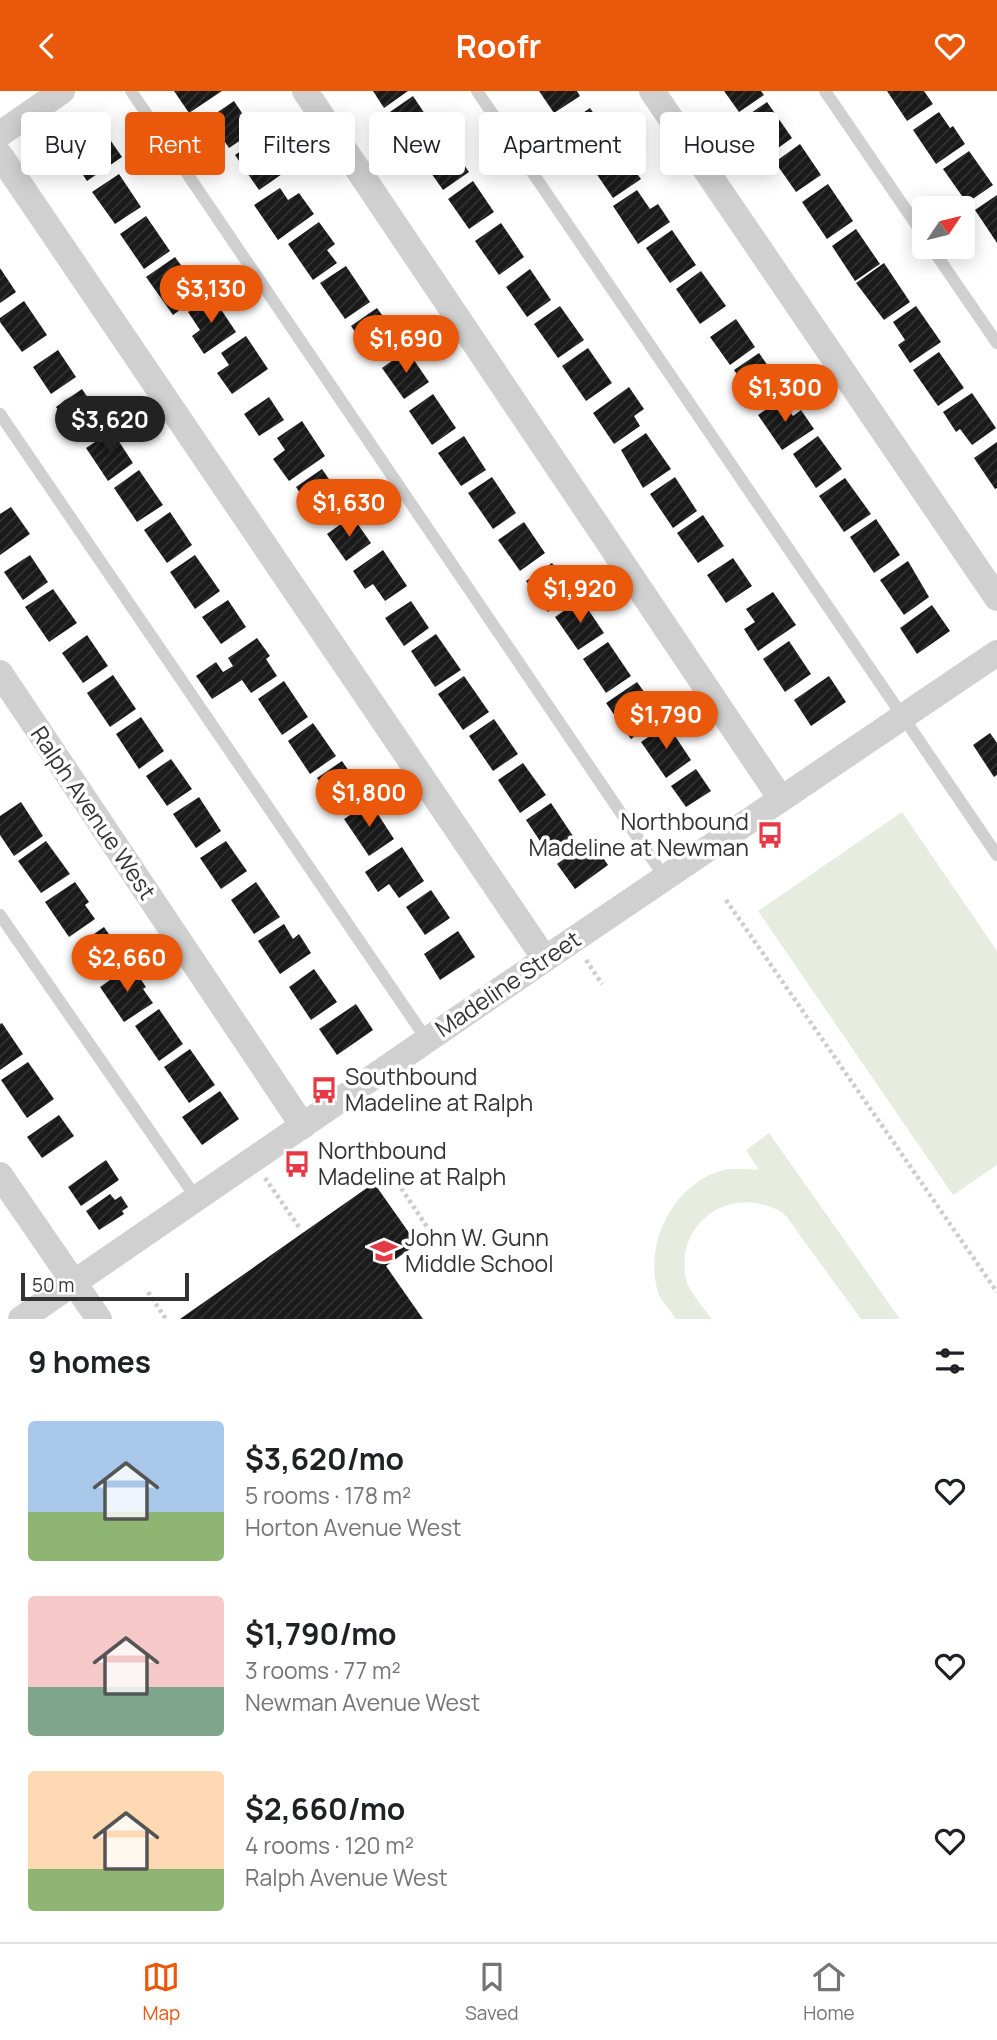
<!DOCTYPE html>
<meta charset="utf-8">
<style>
:root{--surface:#fff;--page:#f2f2f2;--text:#202124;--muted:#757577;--line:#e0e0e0;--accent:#ea580c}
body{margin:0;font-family:Manrope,sans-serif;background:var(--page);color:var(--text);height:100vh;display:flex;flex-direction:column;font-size:26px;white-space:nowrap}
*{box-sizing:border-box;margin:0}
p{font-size:23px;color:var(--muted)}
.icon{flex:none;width:38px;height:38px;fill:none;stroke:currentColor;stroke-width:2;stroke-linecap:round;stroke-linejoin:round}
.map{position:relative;height:1228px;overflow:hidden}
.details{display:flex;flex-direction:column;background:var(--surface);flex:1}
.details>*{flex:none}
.banner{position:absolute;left:21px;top:21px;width:956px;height:63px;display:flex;gap:14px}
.needle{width:46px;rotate:55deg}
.buttons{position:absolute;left:912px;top:105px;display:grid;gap:14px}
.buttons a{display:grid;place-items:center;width:63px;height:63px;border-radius:7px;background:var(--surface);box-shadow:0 4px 18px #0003;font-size:35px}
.scale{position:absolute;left:21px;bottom:18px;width:168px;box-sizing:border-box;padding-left:7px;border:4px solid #333;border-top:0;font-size:19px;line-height:24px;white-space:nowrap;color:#333;-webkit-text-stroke:5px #fff;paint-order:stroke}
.price{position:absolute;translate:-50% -60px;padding:0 16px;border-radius:24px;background:var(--accent);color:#fff;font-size:23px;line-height:46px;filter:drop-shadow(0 2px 4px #0008)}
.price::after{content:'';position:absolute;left:50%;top:42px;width:21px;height:16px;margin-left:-10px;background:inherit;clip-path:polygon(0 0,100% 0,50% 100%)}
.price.current{background:#222;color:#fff}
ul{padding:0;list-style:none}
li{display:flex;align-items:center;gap:21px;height:175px;padding:0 28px}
li span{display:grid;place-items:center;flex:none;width:196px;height:140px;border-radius:7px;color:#555}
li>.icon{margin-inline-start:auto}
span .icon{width:84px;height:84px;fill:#fffc;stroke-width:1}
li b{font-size:30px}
h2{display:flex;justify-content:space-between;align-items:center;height:84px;padding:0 28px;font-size:30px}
.tag{padding:0 24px;border-radius:7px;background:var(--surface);box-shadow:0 4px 18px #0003;font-size:24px;line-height:63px}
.tag.current{background:var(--accent);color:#fff}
header{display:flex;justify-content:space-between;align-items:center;height:91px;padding:0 28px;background:var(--accent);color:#fff;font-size:32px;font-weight:700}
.dock{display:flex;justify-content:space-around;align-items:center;height:98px;border-top:2px solid var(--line);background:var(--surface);font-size:19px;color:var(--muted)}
.dock a{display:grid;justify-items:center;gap:4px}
.dock .current{color:var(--accent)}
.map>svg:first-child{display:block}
.green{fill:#e6ecdf}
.building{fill:url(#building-hatch)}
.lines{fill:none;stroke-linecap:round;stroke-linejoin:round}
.path{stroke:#cdcdcd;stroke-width:4.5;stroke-dasharray:3.5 3.5;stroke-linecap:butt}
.lane{stroke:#d0d0d0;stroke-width:12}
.street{stroke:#d0d0d0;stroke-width:26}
.labels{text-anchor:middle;stroke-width:7;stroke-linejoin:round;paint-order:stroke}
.street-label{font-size:23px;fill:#333;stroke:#fff}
.poi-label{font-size:23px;fill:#333;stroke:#fff;text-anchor:start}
</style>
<header><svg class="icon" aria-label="back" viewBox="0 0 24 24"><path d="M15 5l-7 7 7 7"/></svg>Roofr<svg class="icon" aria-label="heart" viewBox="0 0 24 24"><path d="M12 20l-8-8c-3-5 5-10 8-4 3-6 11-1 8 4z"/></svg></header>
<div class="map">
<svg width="997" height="1228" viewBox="0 0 997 1228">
<defs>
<pattern id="building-hatch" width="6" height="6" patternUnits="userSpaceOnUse" patternTransform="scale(1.75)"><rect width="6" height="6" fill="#1a1a1a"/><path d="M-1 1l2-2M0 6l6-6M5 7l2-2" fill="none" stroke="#333"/></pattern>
</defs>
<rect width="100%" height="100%" fill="#fff"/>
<g class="green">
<path d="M902 721 997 860V1074L953 1104 758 820Z"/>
<path d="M769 1042 900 1228H861C842 1202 823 1176 804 1150 797 1141 790 1127 781 1121 732 1092 674 1131 686 1188 689 1201 704 1217 712 1228H676C671 1220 661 1210 658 1201 644 1155 671 1097 717 1081 730 1076 745 1078 759 1079L746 1059Z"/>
</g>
<g class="building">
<path d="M174 0H222L189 22Z"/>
<path d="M373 0H408L384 17Z"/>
<path d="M539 0H577L580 5 554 22Z"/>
<path d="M724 0H761L764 4 739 21Z"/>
<path d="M887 0H924L933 13 907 30Z"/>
<path d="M413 5 437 41 412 59 387 23Z"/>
<path d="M234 10 254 40 229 57 209 27Z"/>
<path d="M767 11 792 47 767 65 741 29Z"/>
<path d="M590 17 609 45 583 63 564 35Z"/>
<path d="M939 21 950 37 953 35 965 53 936 73 913 39Z"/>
<path d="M104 40 122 66 87 90 69 63Z"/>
<path d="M260 47 285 81 259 99 235 64Z"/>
<path d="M446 48 469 81 443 99 420 66Z"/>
<path d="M615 53 641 88 613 107 589 72Z"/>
<path d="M800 53 821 84 796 101 775 71Z"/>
<path d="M969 60 993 94 967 112 943 78Z"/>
<path d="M119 83 141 116 115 133 92 101Z"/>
<path d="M473 90 494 121 469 138 448 108Z"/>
<path d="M828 93 853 130 827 148 802 111Z"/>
<path d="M280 97 288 109 299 102 314 123 278 149 254 114Z"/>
<path d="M637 99 650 118 658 113 670 131 638 153 613 115Z"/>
<path d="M997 104V152L975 119Z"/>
<path d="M146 125 170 160 144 178 120 143Z"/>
<path d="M319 131 335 153 327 159 337 172 313 189 288 153Z"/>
<path d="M501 132 524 166 499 184 475 150Z"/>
<path d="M856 138 880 173 855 190 832 155Z"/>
<path d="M672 139 696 174 670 192 646 157Z"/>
<path d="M175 166 202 203 173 224 146 186Z"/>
<path d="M884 172 910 211 884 229 856 192Z"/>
<path d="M346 175 370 211 345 228 320 192Z"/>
<path d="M0 177 16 201 0 212Z"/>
<path d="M530 178 551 209 527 226 506 196Z"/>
<path d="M701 180 726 215 700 233 676 198Z"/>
<path d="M212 205 236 241 204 263 192 245 200 239 188 221Z"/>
<path d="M24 210 47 244 22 261 0 231V227Z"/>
<path d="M560 215 584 249 558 267 534 233Z"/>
<path d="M916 215 941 251 910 272 898 254 905 249 893 231Z"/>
<path d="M377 217 402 252 375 270 351 235Z"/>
<path d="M736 228 755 256 730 274 710 246Z"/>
<path d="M246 245 268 278 232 303 217 282 229 274 221 262Z"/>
<path d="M588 257 612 292 586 310 562 275Z"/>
<path d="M58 259 76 286 51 303 33 276Z"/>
<path d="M407 259 429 291 404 308 382 277Z"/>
<path d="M939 261 964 297 938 315 913 279Z"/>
<path d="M759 262 781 294 756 311 734 279Z"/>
<path d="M629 296 644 318 634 325 640 335 614 353 593 322Z"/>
<path d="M82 298 104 331 78 349 56 316Z"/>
<path d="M972 302 996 337 972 354 960 338 956 341 943 321Z"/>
<path d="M433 303 456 337 432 354 409 320Z"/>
<path d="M269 306 284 329 259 345 244 323Z"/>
<path d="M781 308 793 325 801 319 814 338 782 359 758 324Z"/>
<path d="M302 330 325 365 289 390 273 368 285 359 277 347Z"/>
<path d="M112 340 133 372 108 390 86 357Z"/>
<path d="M646 342 671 378 643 397 621 359Z"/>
<path d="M464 345 486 379 461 395 438 362Z"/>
<path d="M818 345 842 378 816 397 793 363Z"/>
<path d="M997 351V397L995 398 974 367Z"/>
<path d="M322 378 346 413 320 431 296 396Z"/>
<path d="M139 379 163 414 137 431 114 397Z"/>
<path d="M492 386 516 422 493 438 468 402Z"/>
<path d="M675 386 697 420 673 437 650 403Z"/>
<path d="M845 387 871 423 844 441 819 405Z"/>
<path d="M11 416 30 443 0 464V423Z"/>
<path d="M170 421 192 454 167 472 144 439Z"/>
<path d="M703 424 724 455 698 472 677 442Z"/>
<path d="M352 425 371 452 346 470 327 443Z"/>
<path d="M876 428 900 464 874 482 850 446Z"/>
<path d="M524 431 545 462 520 480 498 449Z"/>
<path d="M383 459 407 495 385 510 373 493 365 498 353 480Z"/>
<path d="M30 464 48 491 23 509 4 481Z"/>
<path d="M195 464 220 500 195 518 170 481Z"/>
<path d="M733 467 752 495 726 512 707 484Z"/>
<path d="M908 470 929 506 904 524 880 489Z"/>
<path d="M552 472 574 503 548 521 526 490Z"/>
<path d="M53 498 77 532 49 551 25 516Z"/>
<path d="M773 501 796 534 758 560 744 538 755 531 746 518Z"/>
<path d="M581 508 604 542 578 559 555 526Z"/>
<path d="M228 509 246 536 221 553 202 526Z"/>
<path d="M411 510 429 537 404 555 385 527Z"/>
<path d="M932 514 950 540 917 563 900 537Z"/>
<path d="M436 543 461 579 435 596 411 560Z"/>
<path d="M87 544 108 575 83 592 62 562Z"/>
<path d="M257 547 270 565 266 568 277 585 251 602 242 589 212 608 196 585 216 571 223 581 233 575 228 567Z"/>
<path d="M789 550 811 583 785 601 763 568Z"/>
<path d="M608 551 631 585 606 602 583 568Z"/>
<path d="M113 584 136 618 110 636 87 602Z"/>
<path d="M464 585 489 621 463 639 438 603Z"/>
<path d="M829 585 846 611 811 635 794 609Z"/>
<path d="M284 590 308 626 282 644 258 608Z"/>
<path d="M637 591 650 609 641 615 654 632 631 648 606 612Z"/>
<path d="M141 626 164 660 139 678 116 643Z"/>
<path d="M494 628 518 663 493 680 469 645Z"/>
<path d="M313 632 336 665 310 683 288 650Z"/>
<path d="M667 633 691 669 666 687 641 651Z"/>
<path d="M990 642 997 652V684L994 686 973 654Z"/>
<path d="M171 668 192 698 167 715 146 685Z"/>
<path d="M342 670 366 705 340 722 317 687Z"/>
<path d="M523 672 546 704 520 722 498 689Z"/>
<path d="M696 678 711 700 686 716 671 695Z"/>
<path d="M199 706 221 740 196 757 173 723Z"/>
<path d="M21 711 43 745 14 765 0 744V725Z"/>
<path d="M370 711 394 748 369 765 344 728Z"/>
<path d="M551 712 575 748 550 765 526 729Z"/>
<path d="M591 749 608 774 575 798 557 773Z"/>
<path d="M46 750 70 783 41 802 18 770Z"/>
<path d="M226 750 247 780 221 798 200 767Z"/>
<path d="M402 756 424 790 399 807 389 793 378 801 365 781Z"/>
<path d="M75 791 89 811 85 814 95 828 69 846 45 811Z"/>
<path d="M256 791 280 826 254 843 231 809Z"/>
<path d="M431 799 450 827 425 844 406 816Z"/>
<path d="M284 833 293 848 299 843 311 862 280 883 258 850Z"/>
<path d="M104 836 126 868 96 889 74 857Z"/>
<path d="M458 840 475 866 440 889 424 863Z"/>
<path d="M131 874 146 896 143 898 153 912 124 931 100 896Z"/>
<path d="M314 878 337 911 311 929 289 896Z"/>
<path d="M356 913 373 939 337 964 319 938Z"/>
<path d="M159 918 183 953 159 970 135 935Z"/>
<path d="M2 932 23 963 0 979V933Z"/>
<path d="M190 958 215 994 189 1012 164 976Z"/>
<path d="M28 971 54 1008 27 1027 1 989Z"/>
<path d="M220 1000 239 1028 202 1054 182 1026Z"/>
<path d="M59 1024 74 1045 42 1067 27 1046Z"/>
<path d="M106 1069 119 1089 81 1115 68 1096Z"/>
<path d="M374 1092 417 1153 386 1175 423 1228H180Z"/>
<path d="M110 1103 115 1109 121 1105 128 1116 122 1120 124 1123 99 1139 86 1120Z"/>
</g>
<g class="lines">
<g class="path">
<path d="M726 809 997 1201"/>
<path d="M586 869 602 893"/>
<path d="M370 1051 440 1155"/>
<path d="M265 1087 299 1136"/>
<path d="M148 1201 166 1228"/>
</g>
<g class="lane">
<path d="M131 0 665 787"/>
<path d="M477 0 997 764"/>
<path d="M825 0 924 145"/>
<path d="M931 156 997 252"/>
<path d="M0 323 427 949"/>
<path d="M0 824 197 1108"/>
</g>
<g class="street">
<path d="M305 0 781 708"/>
<path d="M652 0 997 507"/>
<path d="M0 43 62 0"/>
<path d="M0 64 545 868"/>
<path d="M0 582 303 1035"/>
<path d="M0 1084 99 1228"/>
<path d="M21 1228 545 868 997 562"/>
</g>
</g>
<defs>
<symbol id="bus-bare" viewBox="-9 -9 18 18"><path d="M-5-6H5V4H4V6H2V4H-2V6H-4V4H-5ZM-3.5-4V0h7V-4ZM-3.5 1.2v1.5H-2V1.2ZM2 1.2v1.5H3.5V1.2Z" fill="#e63946" stroke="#fff" stroke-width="2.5" paint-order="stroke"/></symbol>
<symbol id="school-bare" viewBox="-9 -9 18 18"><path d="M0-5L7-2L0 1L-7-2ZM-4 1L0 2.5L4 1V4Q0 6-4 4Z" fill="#e63946" stroke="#fff" stroke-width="2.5" paint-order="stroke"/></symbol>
</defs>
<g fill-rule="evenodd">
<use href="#bus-bare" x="751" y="725" width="38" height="38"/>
<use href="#bus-bare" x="305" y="980" width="38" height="38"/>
<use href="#bus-bare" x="278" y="1054" width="38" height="38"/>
<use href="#school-bare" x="365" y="1141" width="38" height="38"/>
</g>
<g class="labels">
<g class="street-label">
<text transform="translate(93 722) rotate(56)" y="8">Ralph Avenue West</text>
<text transform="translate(508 893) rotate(-34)" y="8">Madeline Street</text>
</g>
<g class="poi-label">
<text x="749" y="739" text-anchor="end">Northbound<tspan x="749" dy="26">Madeline at Newman</tspan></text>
<text x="345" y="994">Southbound<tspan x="345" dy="26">Madeline at Ralph</tspan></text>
<text x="318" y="1068">Northbound<tspan x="318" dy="26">Madeline at Ralph</tspan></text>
<text x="405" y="1155">John W. Gunn<tspan x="405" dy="26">Middle School</tspan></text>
</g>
</g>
</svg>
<div class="buttons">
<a><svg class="needle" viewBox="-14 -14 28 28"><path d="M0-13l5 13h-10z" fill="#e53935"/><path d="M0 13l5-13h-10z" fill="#757577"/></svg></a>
</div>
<div class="scale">50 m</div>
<b class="price" style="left:211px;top:234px">$3,130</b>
<b class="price" style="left:406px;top:284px">$1,690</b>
<b class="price" style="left:785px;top:333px">$1,300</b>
<b class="price current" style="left:110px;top:365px">$3,620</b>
<b class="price" style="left:349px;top:448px">$1,630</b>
<b class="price" style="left:580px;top:534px">$1,920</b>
<b class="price" style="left:666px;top:660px">$1,790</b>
<b class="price" style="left:369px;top:738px">$1,800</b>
<b class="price" style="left:127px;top:903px">$2,660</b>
<div class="banner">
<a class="tag">Buy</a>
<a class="tag current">Rent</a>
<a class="tag">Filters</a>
<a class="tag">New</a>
<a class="tag">Apartment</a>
<a class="tag">House</a>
</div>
</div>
<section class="details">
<h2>9 homes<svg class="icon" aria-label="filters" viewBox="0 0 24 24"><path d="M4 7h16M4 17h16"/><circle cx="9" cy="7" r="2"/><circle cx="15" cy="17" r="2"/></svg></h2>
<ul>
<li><span style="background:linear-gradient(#a9c7e8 65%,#8fb573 0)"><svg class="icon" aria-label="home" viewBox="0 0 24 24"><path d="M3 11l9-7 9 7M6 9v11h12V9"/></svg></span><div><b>$3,620/mo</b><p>5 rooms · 178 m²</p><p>Horton Avenue West</p></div><svg class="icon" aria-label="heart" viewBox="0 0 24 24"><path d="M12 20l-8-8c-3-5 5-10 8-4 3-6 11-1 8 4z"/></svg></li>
<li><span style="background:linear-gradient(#f6c9c9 65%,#7fa58c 0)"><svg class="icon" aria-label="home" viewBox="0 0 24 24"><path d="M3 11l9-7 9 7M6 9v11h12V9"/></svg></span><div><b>$1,790/mo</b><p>3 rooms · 77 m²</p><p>Newman Avenue West</p></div><svg class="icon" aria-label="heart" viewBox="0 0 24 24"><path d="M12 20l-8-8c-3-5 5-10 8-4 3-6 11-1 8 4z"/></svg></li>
<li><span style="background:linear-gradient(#ffd9b3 70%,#8fb573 0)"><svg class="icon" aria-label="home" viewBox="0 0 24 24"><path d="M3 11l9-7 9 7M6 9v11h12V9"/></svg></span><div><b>$2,660/mo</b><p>4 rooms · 120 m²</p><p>Ralph Avenue West</p></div><svg class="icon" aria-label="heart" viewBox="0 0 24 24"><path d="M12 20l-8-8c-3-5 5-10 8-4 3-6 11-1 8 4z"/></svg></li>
</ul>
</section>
<nav class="dock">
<a class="current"><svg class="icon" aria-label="map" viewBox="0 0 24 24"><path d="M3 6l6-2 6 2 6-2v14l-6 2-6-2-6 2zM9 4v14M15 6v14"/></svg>Map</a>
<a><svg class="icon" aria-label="saved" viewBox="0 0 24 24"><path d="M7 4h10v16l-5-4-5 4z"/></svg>Saved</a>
<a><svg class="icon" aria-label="home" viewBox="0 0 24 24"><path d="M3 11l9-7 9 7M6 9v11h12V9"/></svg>Home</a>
</nav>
